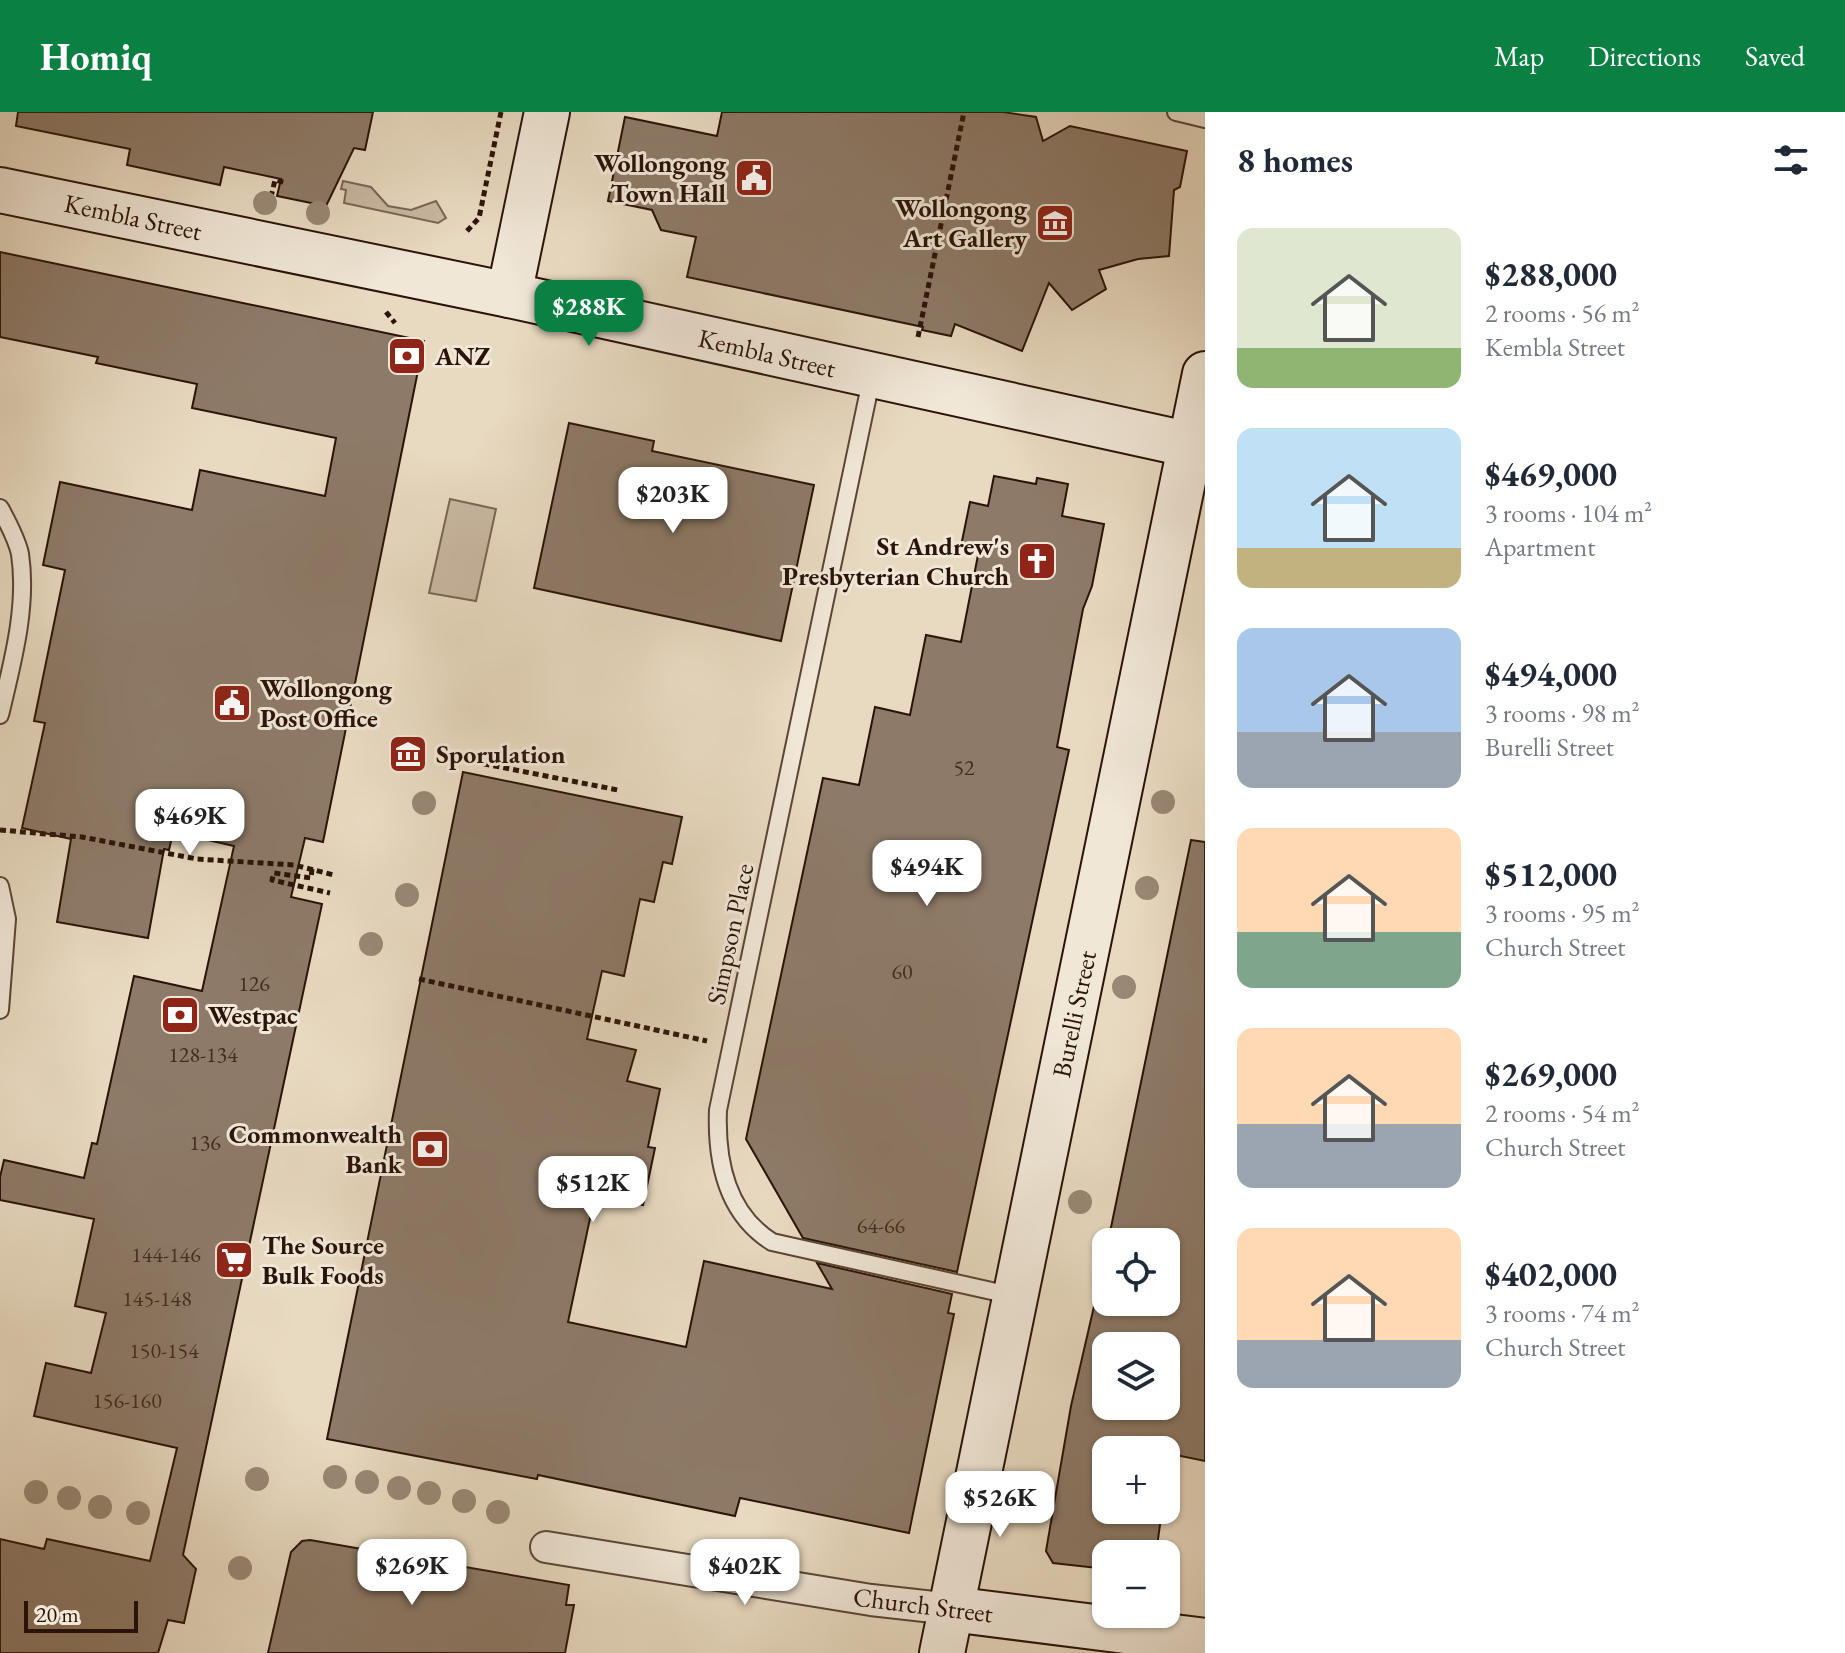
<!DOCTYPE html>
<meta charset="utf-8">
<style>
:root{--surface:#fff;--page:#f2f2f3;--text:#1f2937;--muted:#747a83;--accent:#0b8043}
body{margin:0;font-family:"EB Garamond",serif;background:var(--page);color:var(--text);height:100vh;display:flex;flex-direction:column;font-size:30px;white-space:nowrap}
*{box-sizing:border-box;margin:0}
p{font-size:26px;color:var(--muted)}
.icon{flex:none;width:44px;height:44px;fill:none;stroke:currentColor;stroke-width:2;stroke-linecap:round;stroke-linejoin:round}
.map{position:relative;flex:1;overflow:hidden}
.side{display:flex;flex-direction:column;background:var(--surface);width:640px}
.side>*{flex:none}
.tools{position:absolute;left:1092px;top:1116px;display:grid;gap:16px}
.tools a{display:grid;place-items:center;width:88px;height:88px;border-radius:16px;background:var(--surface);box-shadow:0 2px 6px #0004;font-size:40px}
.scale{position:absolute;left:24px;bottom:20px;width:114px;box-sizing:border-box;padding-left:8px;border:4px solid #2a1308;border-top:0;font-size:22px;line-height:28px;white-space:nowrap;color:#2a1308;-webkit-text-stroke:6px #f0e7d7;paint-order:stroke}
.price{position:absolute;translate:-50% -68px;padding:0 18px;border-radius:16px;background:#fff;color:#222;font-size:26px;line-height:52px;filter:drop-shadow(0 2px 4px #0008)}
.price::after{content:'';position:absolute;left:50%;top:48px;width:24px;height:18px;margin-left:-12px;background:inherit;clip-path:polygon(0 0,100% 0,50% 100%)}
.price.active{background:var(--accent);color:#fff}
ul{padding:0;list-style:none}
li{display:flex;align-items:center;gap:24px;height:200px;padding:0 32px}
li span{display:grid;place-items:center;flex:none;width:224px;height:160px;border-radius:16px;color:#555}
li>.icon{margin-inline-start:auto}
span .icon{width:96px;height:96px;fill:#fffc;stroke-width:1}
li b{font-size:34px}
h2{display:flex;justify-content:space-between;align-items:center;height:96px;padding:0 32px;font-size:34px}
header{display:flex;align-items:center;gap:48px;box-sizing:border-box;height:112px;padding:0 40px;background:var(--accent);color:#fff}
header strong{font-size:38px}
nav{display:flex;gap:44px;margin-inline-start:auto;font-size:28px}
main{display:flex;flex:1;min-height:0}
.map>svg:first-child{display:block}
.green{fill:#c8b8a2;stroke:#796655;stroke-width:2}
.building{fill:#8d7a68;stroke:#2a1308;stroke-width:2;fill-rule:evenodd}
.lines{fill:none;stroke-linecap:round;stroke-linejoin:round}
.lane-casing{stroke:#5a4536;stroke-width:20}
.street-casing{stroke:#5a4536;stroke-width:34}
.secondary-casing{stroke:#2a1308;stroke-width:48}
.path{stroke:#2a1308;stroke-width:5;stroke-dasharray:6 4;stroke-linecap:butt}
.lane{stroke:#f0e7d7;stroke-width:16}
.street{stroke:#f0e7d7;stroke-width:30}
.secondary{stroke:#f0e7d7;stroke-width:44}
.tree{fill:#998875}
.labels{text-anchor:middle;stroke-width:6;stroke-linejoin:round;paint-order:stroke}
.number-label{font-size:22px;fill:#432d20}
.poi-label{font-size:26px;font-weight:bold;fill:#2a1308;stroke:#f0e7d7;text-anchor:start}
.street-label{font-size:26px;fill:#2a1308;stroke:#f0e7d7}
</style>
<header>
<strong>Homiq</strong>
<nav><a>Map</a><a>Directions</a><a>Saved</a></nav>
</header>
<main>
<div class="map">
<svg width="1205" height="1541" viewBox="0 0 1205 1541">
<rect width="100%" height="100%" fill="#e8dac1"/>
<filter id="stains"><feTurbulence type="fractalNoise" baseFrequency=".0025" numOctaves="4"/><feColorMatrix values="0 0 0 0 .2 0 0 0 0 .09 0 0 0 0 .02 0 0 0 .5 -.17"/></filter>
<radialGradient id="worn" r=".72"><stop offset=".6" stop-color="#630" stop-opacity="0"/><stop offset="1" stop-color="#630" stop-opacity=".3"/></radialGradient>
<g class="green">
<path d="M343 69 371 75 388 94 411 98 436 89 446 106 438 111 344 91 346 78 341 77Z"/>
<path d="M450 387 496 397 476 489 429 481Z"/>
</g>
<g class="building">
<path d="M18 0H373L365 38 354 36 326 94 277 84 281 67 224 55 220 73 127 53 130 37 16 14Z"/>
<path d="M722 0H1003L1036 5 1043 29 1070 14 1187 39 1180 75 1174 78 1169 144 1138 147 1099 158 1106 177 1072 198 1049 171 1022 239 955 212 951 224 922 218 923 215 687 165 696 125 661 118 652 98 608 89 625 5 717 24Z"/>
<path d="M0 140 424 229 323 730 305 726 291 785 322 792 183 1443 196 1457 184 1511 168 1508 158 1541H0V1427L44 1437 47 1427 150 1449 177 1336 34 1304 46 1251 91 1261 106 1201 75 1194 94 1107 0 1088V1065L4 1048 84 1066 92 1031 97 1032 134 864 202 879 234 734 173 720 169 738 164 737 148 826 57 810 71 727 22 716 45 611 34 609 65 458 43 453 60 370 192 398 200 358 325 384 336 326 192 296 197 272 96 251 98 245 0 225Z"/>
<path d="M569 311 654 329 652 339 814 373 781 529 534 476Z"/>
<path d="M994 364 1036 372 1037 366 1068 372 1062 404 1104 412 1092 474 1083 497 1057 635 1069 638 957 1160 803 1126 746 1027 823 666 859 673 875 595 910 603 926 523 961 530 979 438 961 434 970 390 988 394Z"/>
<path d="M463 660 682 705 672 752 663 750 654 790 640 787 624 864 602 859 587 927 636 938 627 969 660 977 648 1035 655 1036 643 1093 595 1083 568 1210 686 1235 704 1149 832 1177 817 1151 952 1182 948 1201 954 1202 909 1421 740 1386 735 1404 538 1363 537 1367 327 1327Z"/>
<path d="M1191 728 1205 730V1349L1166 1341V1338H1106V1398H1162L1156 1442H1106V1457L1053 1451 1046 1439 1071 1294 1095 1190H1166V1130H1108ZM1106 1234H1166V1294H1106Z"/>
<path d="M310 1428 569 1473 566 1493H574L565 1541H268L291 1440 302 1429Z"/>
</g>
<g class="lines">
<defs>
<g id="lane">
<path d="M1176 0 1205 7"/>
<path d="M872 264 718 998C716 1049 726 1101 772 1130L1014 1184"/>
<path d="M0 396C7 409 17 427 20 442 28 495 12 552 0 603"/>
<path d="M0 774 7 807 0 898"/>
</g>
<path id="street" d="M546 1435 871 1488 951 1497"/>
<g id="secondary">
<path d="M0 78 509 183 1205 336"/>
<path d="M509 183 547 0"/>
<path d="M951 1497 1205 1529"/>
<path d="M942 1541 1205 262"/>
</g>
</defs>
<use href="#lane" class="lane-casing"/>
<use href="#street" class="street-casing"/>
<use href="#secondary" class="secondary-casing"/>
<g class="path">
<path d="M271 85 275 68 287 71"/>
<path d="M467 119 479 106 501 0"/>
<path d="M386 200 395 211"/>
<path d="M918 225 964 0"/>
<path d="M464 648 618 678"/>
<path d="M0 718 82 725 197 747 294 753 334 763"/>
<path d="M312 757 311 766 274 761 272 768 330 781"/>
<path d="M419 867 707 929"/>
</g>
<use href="#lane" class="lane"/>
<use href="#street" class="street"/>
<use href="#secondary" class="secondary"/>
</g>
<g class="tree">
<circle cx="265" cy="91" r="12"/>
<circle cx="318" cy="101" r="12"/>
<circle cx="1163" cy="690" r="12"/>
<circle cx="424" cy="691" r="12"/>
<circle cx="1147" cy="776" r="12"/>
<circle cx="407" cy="783" r="12"/>
<circle cx="371" cy="832" r="12"/>
<circle cx="1124" cy="875" r="12"/>
<circle cx="1080" cy="1090" r="12"/>
<circle cx="335" cy="1365" r="12"/>
<circle cx="257" cy="1367" r="12"/>
<circle cx="367" cy="1370" r="12"/>
<circle cx="399" cy="1376" r="12"/>
<circle cx="36" cy="1380" r="12"/>
<circle cx="429" cy="1381" r="12"/>
<circle cx="69" cy="1386" r="12"/>
<circle cx="464" cy="1389" r="12"/>
<circle cx="100" cy="1395" r="12"/>
<circle cx="498" cy="1400" r="12"/>
<circle cx="138" cy="1401" r="12"/>
<circle cx="240" cy="1456" r="12"/>
</g>
<defs>
<symbol id="civic-square" viewBox="-11 -11 22 22"><rect x="-9" y="-9" width="18" height="18" rx="4" fill="#8f2418" stroke="#f0e7d7"/><path d="M-.6-6.5H3V-4.5H.6V-3L4-1V1h2V6H-6V1h2V-1L-.6-3ZM-1.2 2.5V6h2.4V2.5Z" fill="#fff"/></symbol>
<symbol id="museum-square" viewBox="-11 -11 22 22"><rect x="-9" y="-9" width="18" height="18" rx="4" fill="#8f2418" stroke="#f0e7d7"/><path d="M0-6L6-3V-2H-6V-3ZM-5-1h2V3h-2ZM-1-1h2V3h-2ZM3-1h2V3H3ZM-6 4H6V6H-6Z" fill="#fff"/></symbol>
<symbol id="bank-square" viewBox="-11 -11 22 22"><rect x="-9" y="-9" width="18" height="18" rx="4" fill="#8f2418" stroke="#f0e7d7"/><path d="M-6-4H6V4H-6ZM0-2.3a2.3 2.3 0 1 0 0 4.6a2.3 2.3 0 1 0 0-4.6Z" fill="#fff"/></symbol>
<symbol id="church-square" viewBox="-11 -11 22 22"><rect x="-9" y="-9" width="18" height="18" rx="4" fill="#8f2418" stroke="#f0e7d7"/><path d="M-1.2-6h2.4v3.5h3.3v2.4h-3.3V6h-2.4V-.1h-3.3v-2.4h3.3Z" fill="#fff"/></symbol>
<symbol id="supermarket-square" viewBox="-11 -11 22 22"><rect x="-9" y="-9" width="18" height="18" rx="4" fill="#8f2418" stroke="#f0e7d7"/><path d="M-6-5.5h2.5l.6 2H6L4.5 2H-2.5L-4.4-4H-6ZM-1.5 3.2a1.3 1.3 0 1 0 .1 0ZM3 3.2a1.3 1.3 0 1 0 .1 0Z" fill="#fff"/></symbol>
</defs>
<g fill-rule="evenodd">
<use href="#civic-square" x="732" y="44" width="44" height="44"/>
<use href="#museum-square" x="1033" y="89" width="44" height="44"/>
<use href="#bank-square" x="385" y="222" width="44" height="44"/>
<use href="#church-square" x="1015" y="427" width="44" height="44"/>
<use href="#civic-square" x="210" y="569" width="44" height="44"/>
<use href="#museum-square" x="386" y="620" width="44" height="44"/>
<use href="#bank-square" x="158" y="881" width="44" height="44"/>
<use href="#bank-square" x="408" y="1015" width="44" height="44"/>
<use href="#supermarket-square" x="212" y="1126" width="44" height="44"/>
</g>
<g class="labels">
<g class="number-label">
<text x="964" y="663">52</text>
<text x="902" y="867">60</text>
<text x="254" y="879">126</text>
<text x="203" y="950">128-134</text>
<text x="205" y="1038">136</text>
<text x="881" y="1121">64-66</text>
<text x="166" y="1150">144-146</text>
<text x="157" y="1194">145-148</text>
<text x="164" y="1246">150-154</text>
<text x="127" y="1296">156-160</text>
</g>
<g class="poi-label">
<text x="726" y="60" text-anchor="end">Wollongong<tspan x="726" dy="30">Town Hall</tspan></text>
<text x="1027" y="105" text-anchor="end">Wollongong<tspan x="1027" dy="30">Art Gallery</tspan></text>
<text x="435" y="253">ANZ</text>
<text x="1009" y="443" text-anchor="end">St Andrew's<tspan x="1009" dy="30">Presbyterian Church</tspan></text>
<text x="260" y="585">Wollongong<tspan x="260" dy="30">Post Office</tspan></text>
<text x="436" y="651">Sporulation</text>
<text x="208" y="912">Westpac</text>
<text x="402" y="1031" text-anchor="end">Commonwealth<tspan x="402" dy="30">Bank</tspan></text>
<text x="262" y="1142">The Source<tspan x="262" dy="30">Bulk Foods</tspan></text>
</g>
<g class="street-label">
<text transform="translate(133 105) rotate(12)" y="9">Kembla Street</text>
<text transform="translate(767 241) rotate(13)" y="9">Kembla Street</text>
<text transform="translate(730 822) rotate(-78)" y="9">Simpson Place</text>
<text transform="translate(1074 902) rotate(-78)" y="9">Burelli Street</text>
<text transform="translate(923 1493) rotate(7)" y="9">Church Street</text>
</g>
</g>
<rect width="100%" height="100%" filter="url(#stains)"/>
<rect width="100%" height="100%" fill="url(#worn)"/>
</svg>
<div class="tools">
<a><svg class="icon" aria-label="locate" viewBox="0 0 24 24"><circle cx="12" cy="12" r="6"/><path d="M12 2v4M12 18v4M2 12h4M18 12h4"/></svg></a>
<a><svg class="icon" aria-label="layers" viewBox="0 0 24 24"><path d="M12 4l9 5-9 5-9-5zM3 14l9 5 9-5"/></svg></a>
<a>+</a>
<a>−</a>
</div>
<div class="scale">20 m</div>
<b class="price active" style="left:589px;top:236px">$288K</b>
<b class="price" style="left:673px;top:423px">$203K</b>
<b class="price" style="left:190px;top:745px">$469K</b>
<b class="price" style="left:927px;top:796px">$494K</b>
<b class="price" style="left:593px;top:1112px">$512K</b>
<b class="price" style="left:1000px;top:1427px">$526K</b>
<b class="price" style="left:412px;top:1495px">$269K</b>
<b class="price" style="left:745px;top:1495px">$402K</b>
</div>
<section class="side">
<h2>8 homes<svg class="icon" aria-label="filters" viewBox="0 0 24 24"><path d="M4 7h16M4 17h16"/><circle cx="9" cy="7" r="2"/><circle cx="15" cy="17" r="2"/></svg></h2>
<ul>
<li><span style="background:linear-gradient(#dfe7d0 75%,#8fb573 0)"><svg class="icon" aria-label="home" viewBox="0 0 24 24"><path d="M3 11l9-7 9 7M6 9v11h12V9"/></svg></span><div><b>$288,000</b><p>2 rooms · 56 m²</p><p>Kembla Street</p></div></li>
<li><span style="background:linear-gradient(#bfe0f5 75%,#c2b280 0)"><svg class="icon" aria-label="home" viewBox="0 0 24 24"><path d="M3 11l9-7 9 7M6 9v11h12V9"/></svg></span><div><b>$469,000</b><p>3 rooms · 104 m²</p><p>Apartment</p></div></li>
<li><span style="background:linear-gradient(#a9c7e8 65%,#9aa5b1 0)"><svg class="icon" aria-label="home" viewBox="0 0 24 24"><path d="M3 11l9-7 9 7M6 9v11h12V9"/></svg></span><div><b>$494,000</b><p>3 rooms · 98 m²</p><p>Burelli Street</p></div></li>
<li><span style="background:linear-gradient(#ffd9b3 65%,#7fa58c 0)"><svg class="icon" aria-label="home" viewBox="0 0 24 24"><path d="M3 11l9-7 9 7M6 9v11h12V9"/></svg></span><div><b>$512,000</b><p>3 rooms · 95 m²</p><p>Church Street</p></div></li>
<li><span style="background:linear-gradient(#ffd9b3 60%,#9aa5b1 0)"><svg class="icon" aria-label="home" viewBox="0 0 24 24"><path d="M3 11l9-7 9 7M6 9v11h12V9"/></svg></span><div><b>$269,000</b><p>2 rooms · 54 m²</p><p>Church Street</p></div></li>
<li><span style="background:linear-gradient(#ffd9b3 70%,#9aa5b1 0)"><svg class="icon" aria-label="home" viewBox="0 0 24 24"><path d="M3 11l9-7 9 7M6 9v11h12V9"/></svg></span><div><b>$402,000</b><p>3 rooms · 74 m²</p><p>Church Street</p></div></li>
</ul>
</section>
</main>
